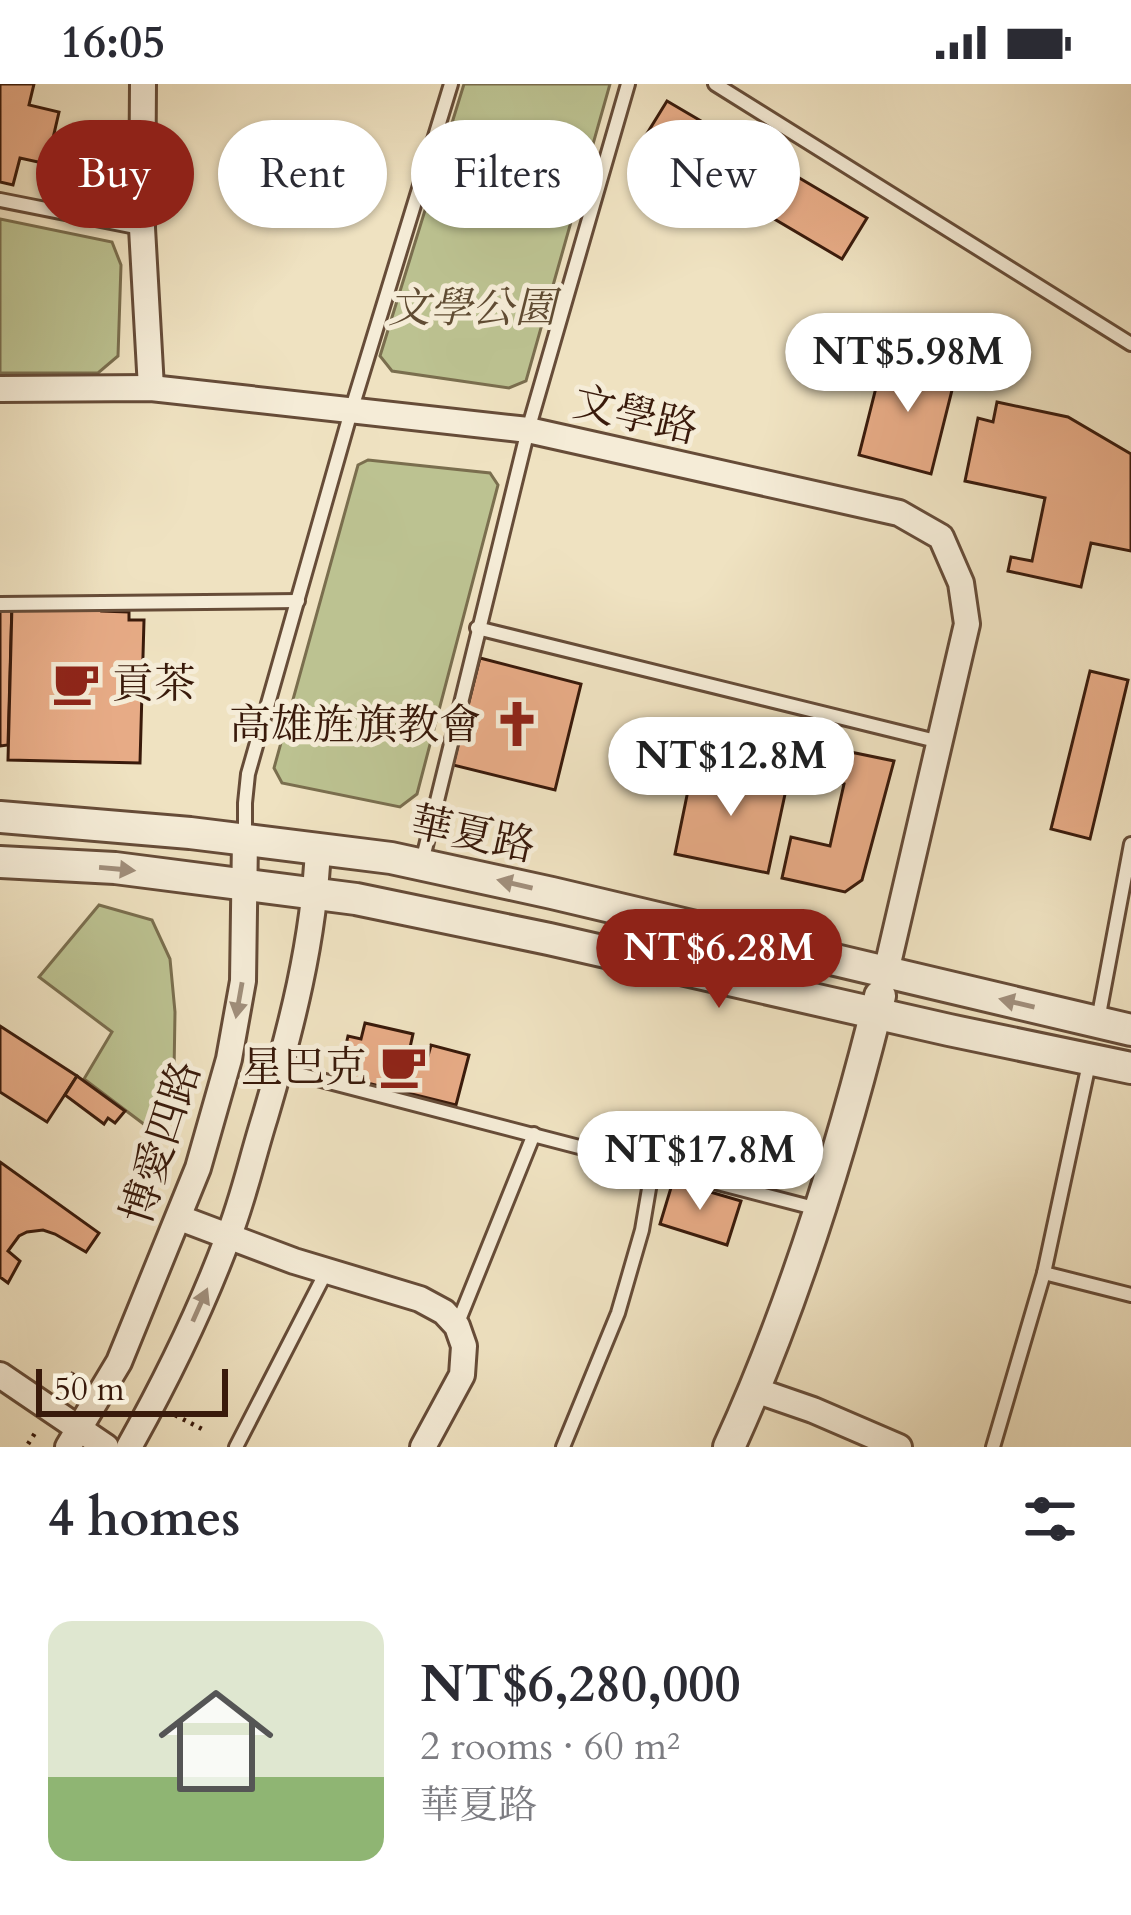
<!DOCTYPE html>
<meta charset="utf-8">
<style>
:root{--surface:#fff;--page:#f2f2f3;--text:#2b2b33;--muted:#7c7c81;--accent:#8f2418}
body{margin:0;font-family:Cardo,"Noto Serif TC",serif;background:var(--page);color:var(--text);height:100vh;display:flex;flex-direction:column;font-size:45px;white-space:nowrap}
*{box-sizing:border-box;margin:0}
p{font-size:39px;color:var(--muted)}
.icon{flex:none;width:66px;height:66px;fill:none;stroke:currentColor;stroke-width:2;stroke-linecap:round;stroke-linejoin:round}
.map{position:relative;height:1363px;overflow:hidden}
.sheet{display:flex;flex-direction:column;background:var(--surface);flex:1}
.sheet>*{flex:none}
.hud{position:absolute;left:36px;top:36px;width:1059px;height:108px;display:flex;gap:24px}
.scale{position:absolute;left:36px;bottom:30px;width:192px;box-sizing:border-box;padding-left:12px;border:6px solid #391a0b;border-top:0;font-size:33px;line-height:42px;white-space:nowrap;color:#391a0b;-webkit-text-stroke:9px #f5ecd7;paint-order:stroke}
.price{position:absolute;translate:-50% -102px;padding:0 27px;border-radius:42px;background:#fff;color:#222;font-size:39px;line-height:78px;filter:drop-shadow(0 3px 6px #0008)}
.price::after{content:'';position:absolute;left:50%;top:72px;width:36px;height:27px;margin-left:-18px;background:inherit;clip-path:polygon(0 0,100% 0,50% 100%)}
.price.current{background:var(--accent);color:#fff}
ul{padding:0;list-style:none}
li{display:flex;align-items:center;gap:36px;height:300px;padding:0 48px}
li span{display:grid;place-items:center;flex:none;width:336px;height:240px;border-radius:24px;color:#555}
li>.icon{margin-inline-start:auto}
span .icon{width:144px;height:144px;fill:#fffc;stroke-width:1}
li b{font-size:51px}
h2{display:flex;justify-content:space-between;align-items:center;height:144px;padding:0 48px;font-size:51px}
.tag{padding:0 42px;border-radius:54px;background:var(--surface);box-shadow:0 3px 9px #0004;font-size:42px;line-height:108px}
.tag.current{background:var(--accent);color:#fff}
.status{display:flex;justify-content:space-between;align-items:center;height:84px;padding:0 60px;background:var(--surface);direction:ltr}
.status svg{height:33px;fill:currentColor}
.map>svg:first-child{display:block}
.green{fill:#bcc291;stroke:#7a6e4e;stroke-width:3}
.building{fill:#e7ab86;stroke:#391a0b;stroke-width:3}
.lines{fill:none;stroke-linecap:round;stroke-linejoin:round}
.service-casing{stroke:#664c38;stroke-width:18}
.minor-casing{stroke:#664c38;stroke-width:30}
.tertiary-casing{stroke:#664c38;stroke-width:36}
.path{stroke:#391a0b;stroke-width:4.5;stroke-dasharray:3 6;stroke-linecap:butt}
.service{stroke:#f5ecd7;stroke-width:12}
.minor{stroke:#f5ecd7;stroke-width:24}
.tertiary{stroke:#f5ecd7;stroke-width:30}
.oneway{fill:#a08e7b}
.labels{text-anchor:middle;stroke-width:10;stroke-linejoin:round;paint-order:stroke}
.park-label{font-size:42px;font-style:italic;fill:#604c33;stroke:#f5ecd7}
.street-label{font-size:42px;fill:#391a0b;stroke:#f5ecd7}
.poi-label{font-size:42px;fill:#391a0b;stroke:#f5ecd7;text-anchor:end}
</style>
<div class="status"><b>16:05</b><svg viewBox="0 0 49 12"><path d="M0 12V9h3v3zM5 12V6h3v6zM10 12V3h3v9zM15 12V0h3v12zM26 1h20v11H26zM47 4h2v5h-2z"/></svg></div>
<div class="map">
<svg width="1131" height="1363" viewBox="0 0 1131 1363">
<rect width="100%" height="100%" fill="#efe2c1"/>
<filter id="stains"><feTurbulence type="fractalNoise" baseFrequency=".00167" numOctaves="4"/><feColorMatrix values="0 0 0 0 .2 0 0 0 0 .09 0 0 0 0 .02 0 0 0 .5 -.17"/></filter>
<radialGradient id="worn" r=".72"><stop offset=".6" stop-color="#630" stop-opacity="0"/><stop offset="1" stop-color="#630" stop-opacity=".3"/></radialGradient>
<g class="green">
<path d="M464 0H610L526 297 509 304 392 287 380 272Z"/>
<path d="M0 135 112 158 121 181 118 272 98 289H0Z"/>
<path d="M368 376 490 389 498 401 417 710 400 723 282 699 274 684 358 381Z"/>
<path d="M99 821 152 836 170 875 175 928 174 989 161 1053 84 995 112 948 39 893Z"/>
</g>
<g class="building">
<path d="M0 0H34L29 21 59 28 47 80 20 74 13 101 0 98Z"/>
<path d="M667 17 769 77 745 117 643 56Z"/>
<path d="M774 79 867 134 842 175 749 120Z"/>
<path d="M884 272 956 290 931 390 859 371Z"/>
<path d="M997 318 1068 333 1131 370V467L1091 459 1081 503 1008 487 1011 473 1032 477 1045 414 965 397 978 334 993 338Z"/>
<path d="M0 520H12L8 661 0 662Z"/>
<path d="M12 520 103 522 102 527 129 528V536H144L140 679 8 676Z"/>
<path d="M480 574 581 600 555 706 453 681Z"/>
<path d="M1090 587 1128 596 1090 755 1051 745Z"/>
<path d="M797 657 894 677 862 796 845 808 782 794 791 753 830 762 844 700 790 688Z"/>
<path d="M693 682 787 701 768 789 675 770Z"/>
<path d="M365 939 413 950 409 968 428 972 431 961 469 971 456 1021 339 992 348 952 361 955Z"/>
<path d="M0 942 77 992 47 1038 0 1008Z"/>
<path d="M77 992 125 1027 115 1039 108 1034 104 1040 65 1011Z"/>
<path d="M0 1078 99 1149 86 1168 55 1150 43 1146 27 1148 19 1152 8 1167 20 1177 8 1199 0 1193Z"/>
<path d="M673 1097 741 1117 727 1161 660 1140Z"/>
</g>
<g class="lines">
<defs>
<g id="service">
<path d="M715 0 1131 260"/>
<path d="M0 116 141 144"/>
<path d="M0 520 298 517"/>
<path d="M477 544 940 658"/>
<path d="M245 754V719L248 690 352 324 451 0"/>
<path d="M422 778 528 346 628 0"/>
<path d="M1098 936 1131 760"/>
<path d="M279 985 818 1125"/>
<path d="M1044 1189 1131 1211"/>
<path d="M457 1241 534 1050"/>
<path d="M236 1363 326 1188"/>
<path d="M563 1363 618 1229 642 1146 653 1081"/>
<path d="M993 1363 1044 1189 1090 975"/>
</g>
<g id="minor">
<path d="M143 0 142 144 151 304"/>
<path d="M0 305 151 304 528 346 899 429 941 453 961 499 967 540 886 888"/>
<path d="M180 1134 294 1177 420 1215 444 1228 457 1242 464 1262 462 1291 423 1363"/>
<path d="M0 1291 106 1363"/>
<path d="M755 1306 813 1326 899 1363"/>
<path d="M68 1363 119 1278 198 1084 229 975 243 897 245 755"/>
<path d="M129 1363C166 1297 200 1228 227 1156 243 1117 252 1074 265 1033 291 945 314 857 318 764"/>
</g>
<g id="tertiary">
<path d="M0 733 190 749 391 774 552 809 1131 946"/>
<path d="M0 778 115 784 356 815 549 855 949 946 1131 984"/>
<path d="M729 1363C795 1219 842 1065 880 912"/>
</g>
</defs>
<use href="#service" class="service-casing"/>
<use href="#minor" class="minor-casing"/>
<use href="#tertiary" class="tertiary-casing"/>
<g class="path">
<path d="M52 61 116 76"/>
<path d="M62 1306 75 1286"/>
<path d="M175 1331 204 1346"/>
<path d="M28 1360 37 1346"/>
</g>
<use href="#service" class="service"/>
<use href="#minor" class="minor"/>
<use href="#tertiary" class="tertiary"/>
</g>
<defs><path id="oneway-solid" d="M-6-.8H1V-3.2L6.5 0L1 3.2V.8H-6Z" transform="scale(3)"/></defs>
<g class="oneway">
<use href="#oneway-solid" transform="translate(117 785) rotate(5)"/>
<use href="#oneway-solid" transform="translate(515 800) rotate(-167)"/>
<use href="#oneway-solid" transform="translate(239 916) rotate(100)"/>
<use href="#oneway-solid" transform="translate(1017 919) rotate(-167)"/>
<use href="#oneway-solid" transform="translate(200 1221) rotate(-66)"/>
</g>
<defs>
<symbol id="cafe-bare" viewBox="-9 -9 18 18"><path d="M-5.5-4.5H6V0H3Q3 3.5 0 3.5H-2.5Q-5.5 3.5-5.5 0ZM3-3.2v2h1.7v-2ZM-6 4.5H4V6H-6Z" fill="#8f2418" stroke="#f5ecd7" stroke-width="2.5" paint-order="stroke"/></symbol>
<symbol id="church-bare" viewBox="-9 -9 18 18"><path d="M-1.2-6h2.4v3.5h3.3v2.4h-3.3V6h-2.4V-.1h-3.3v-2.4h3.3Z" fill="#8f2418" stroke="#f5ecd7" stroke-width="2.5" paint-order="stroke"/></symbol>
</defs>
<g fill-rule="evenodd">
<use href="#cafe-bare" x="43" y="566" width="66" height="66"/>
<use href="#church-bare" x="484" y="607" width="66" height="66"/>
<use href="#cafe-bare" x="370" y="949" width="66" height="66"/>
</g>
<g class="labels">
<g class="park-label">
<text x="472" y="238">文學公園</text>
</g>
<g class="street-label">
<text transform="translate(636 330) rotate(13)" y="15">文學路</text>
<text transform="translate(473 749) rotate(12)" y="15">華夏路</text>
<text transform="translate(160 1058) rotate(-72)" y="15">博愛四路</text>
</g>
<g class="poi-label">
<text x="112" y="614" text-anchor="start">貢茶</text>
<text x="481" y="655">高雄旌旗教會</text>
<text x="367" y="997">星巴克</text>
</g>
</g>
<rect width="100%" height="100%" filter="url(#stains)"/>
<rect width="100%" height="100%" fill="url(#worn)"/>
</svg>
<div class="scale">50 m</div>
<b class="price" style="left:908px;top:331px">NT$5.98M</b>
<b class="price" style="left:731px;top:735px">NT$12.8M</b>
<b class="price current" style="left:719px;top:927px">NT$6.28M</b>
<b class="price" style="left:700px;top:1129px">NT$17.8M</b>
<div class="hud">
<a class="tag current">Buy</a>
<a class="tag">Rent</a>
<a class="tag">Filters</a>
<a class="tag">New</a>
</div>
</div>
<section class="sheet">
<h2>4 homes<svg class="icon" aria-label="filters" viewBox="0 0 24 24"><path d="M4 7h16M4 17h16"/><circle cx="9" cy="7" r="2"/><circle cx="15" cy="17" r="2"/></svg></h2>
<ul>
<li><span style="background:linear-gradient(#dfe7d0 65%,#8fb573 0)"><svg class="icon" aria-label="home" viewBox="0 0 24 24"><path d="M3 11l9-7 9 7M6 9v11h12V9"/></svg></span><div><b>NT$6,280,000</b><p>2 rooms · 60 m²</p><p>華夏路</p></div></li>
</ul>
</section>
